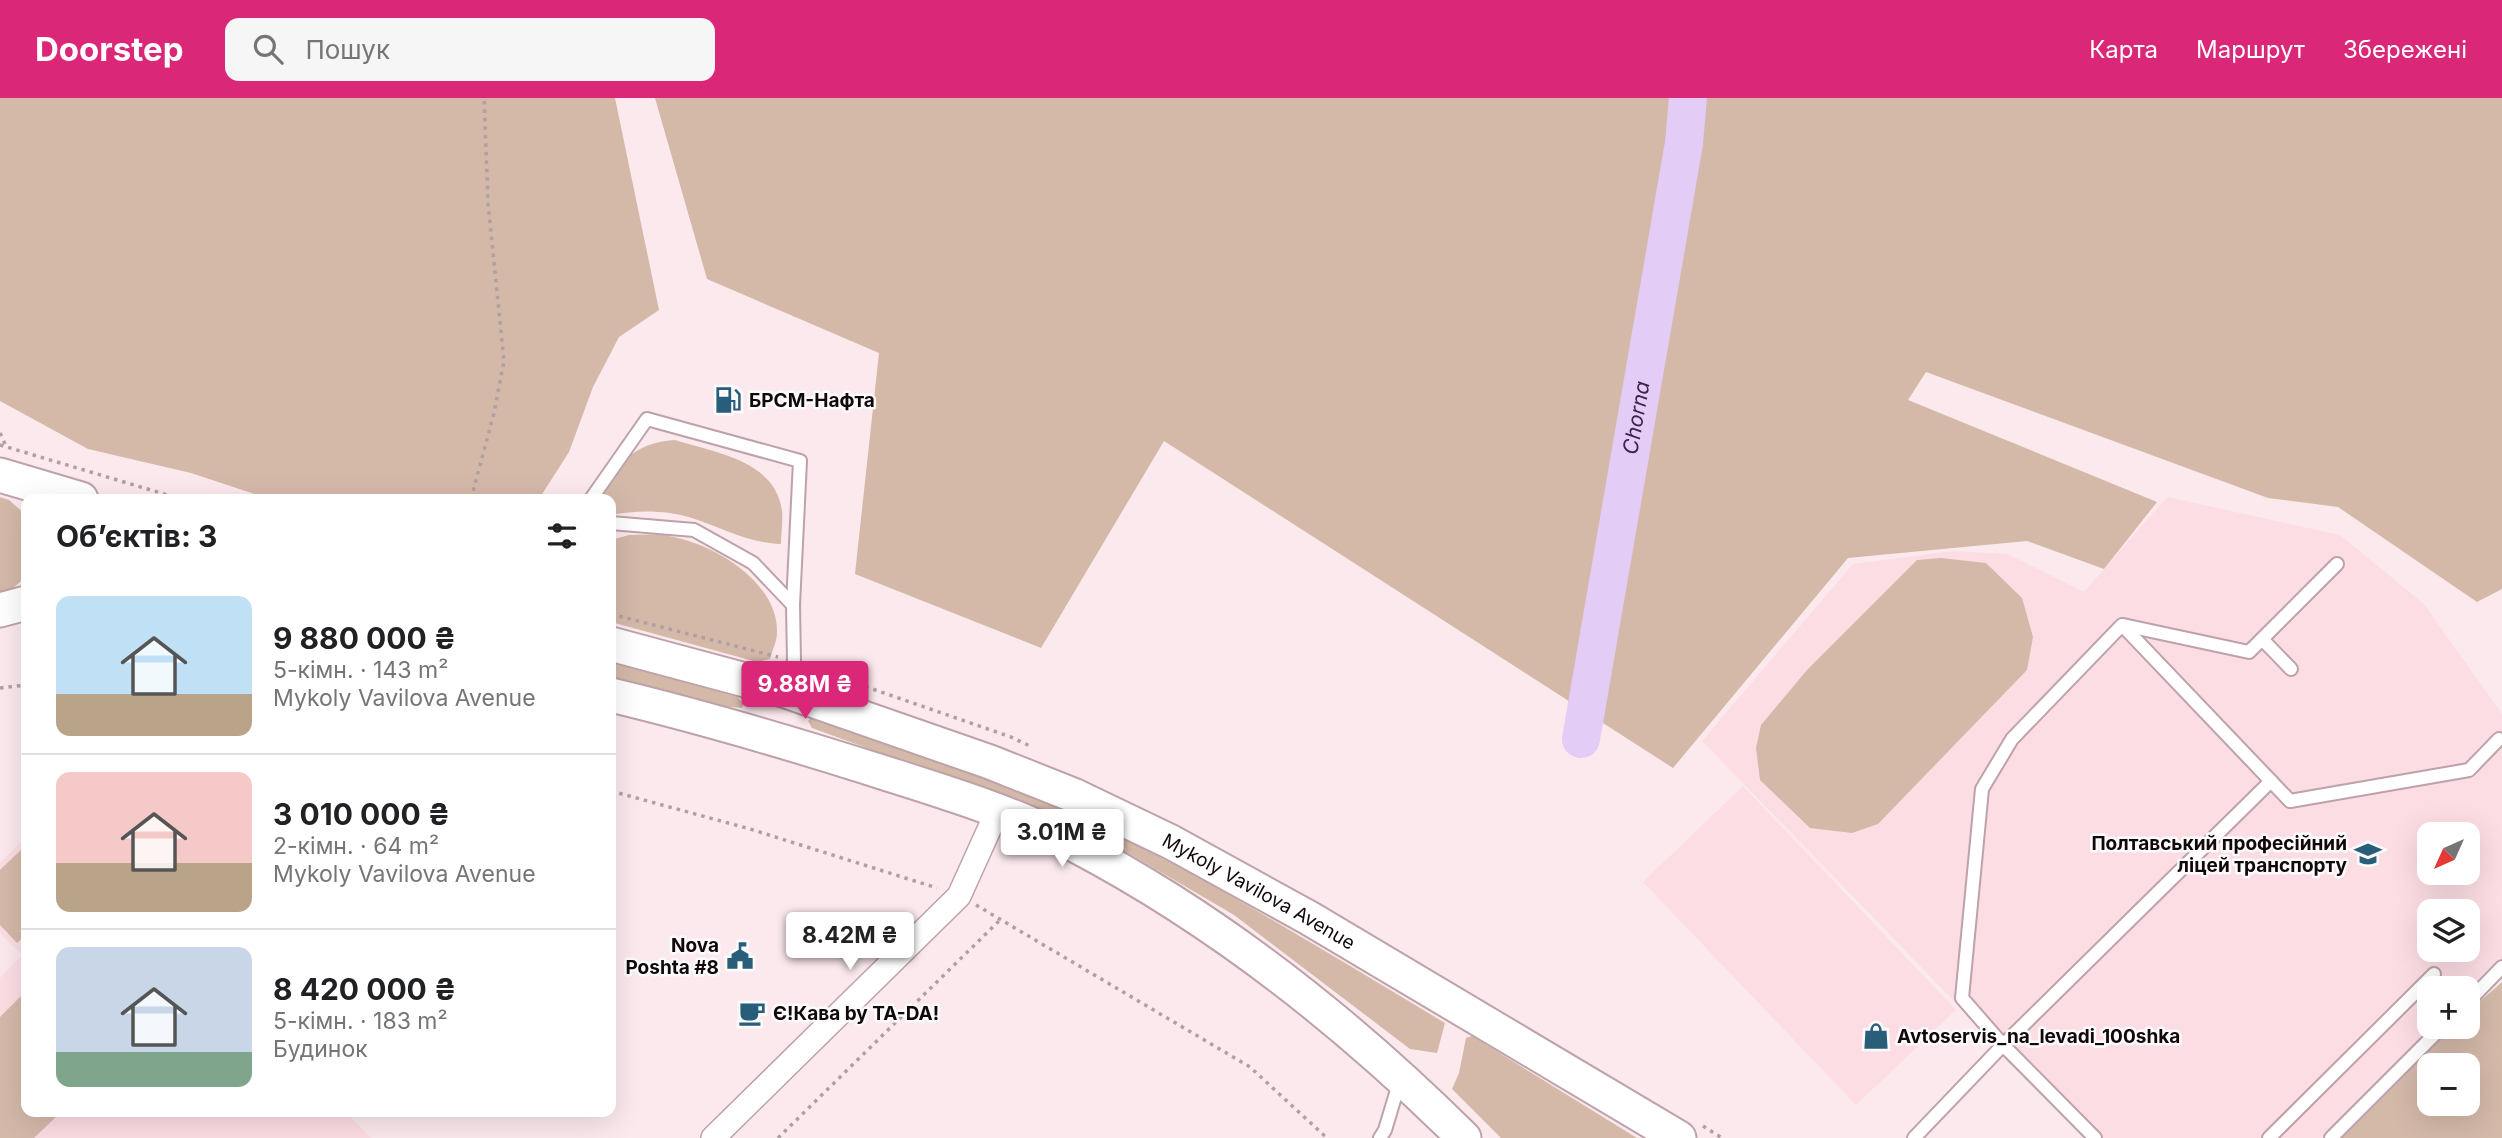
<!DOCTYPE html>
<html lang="uk">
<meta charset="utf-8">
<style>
:root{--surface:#fff;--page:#f6f6f6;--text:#202124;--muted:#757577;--line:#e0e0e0;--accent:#db2777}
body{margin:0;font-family:Inter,sans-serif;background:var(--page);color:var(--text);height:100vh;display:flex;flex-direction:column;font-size:26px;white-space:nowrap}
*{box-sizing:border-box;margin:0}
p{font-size:23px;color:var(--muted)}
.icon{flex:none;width:38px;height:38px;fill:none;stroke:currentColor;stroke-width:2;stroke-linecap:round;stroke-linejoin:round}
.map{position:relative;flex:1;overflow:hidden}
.drawer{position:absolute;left:21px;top:396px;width:595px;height:623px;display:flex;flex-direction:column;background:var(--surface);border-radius:14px;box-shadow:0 7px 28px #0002}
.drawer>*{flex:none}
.needle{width:46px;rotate:225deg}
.buttons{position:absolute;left:2417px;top:724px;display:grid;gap:14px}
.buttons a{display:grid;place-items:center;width:63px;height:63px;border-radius:14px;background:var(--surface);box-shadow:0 7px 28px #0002;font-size:35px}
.price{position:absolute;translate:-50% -60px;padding:0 16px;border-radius:7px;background:#fff;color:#222;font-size:23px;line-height:46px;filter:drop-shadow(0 2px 4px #0008)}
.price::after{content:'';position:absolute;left:50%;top:42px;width:21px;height:16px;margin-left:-10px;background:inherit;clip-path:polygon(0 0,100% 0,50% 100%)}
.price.current{background:var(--accent);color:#fff}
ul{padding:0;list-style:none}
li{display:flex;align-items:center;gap:21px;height:175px;padding:0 35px}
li+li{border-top:2px solid var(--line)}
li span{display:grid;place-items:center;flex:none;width:196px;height:140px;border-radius:14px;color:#555}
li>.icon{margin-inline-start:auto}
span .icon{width:84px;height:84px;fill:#fffc;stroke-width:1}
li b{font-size:30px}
h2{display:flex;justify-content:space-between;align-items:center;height:84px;padding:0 35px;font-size:30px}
header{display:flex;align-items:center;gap:42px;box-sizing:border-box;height:98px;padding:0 35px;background:var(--accent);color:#fff}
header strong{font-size:33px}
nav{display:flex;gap:38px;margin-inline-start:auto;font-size:24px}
.search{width:490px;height:63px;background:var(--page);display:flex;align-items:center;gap:18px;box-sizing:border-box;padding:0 24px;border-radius:14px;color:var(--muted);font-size:26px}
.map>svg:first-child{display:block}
.built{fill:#fcdde4;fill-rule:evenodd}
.green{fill:#d4b9a9;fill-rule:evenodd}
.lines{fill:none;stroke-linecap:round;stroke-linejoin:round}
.river{stroke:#e3ccf5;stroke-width:38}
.service-casing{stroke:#bea2a9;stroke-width:16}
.minor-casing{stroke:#bea2a9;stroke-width:26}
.secondary-casing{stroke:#bea2a9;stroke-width:37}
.path{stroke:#afa0a3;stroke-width:3.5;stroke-dasharray:3.5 5;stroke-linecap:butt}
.service{stroke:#fff;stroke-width:12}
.minor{stroke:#fff;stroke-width:23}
.secondary{stroke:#fff;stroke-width:33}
.labels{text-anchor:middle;stroke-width:5;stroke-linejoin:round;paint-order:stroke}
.poi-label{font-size:19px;font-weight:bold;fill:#12080b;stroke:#fbfbfb;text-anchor:start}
.street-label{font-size:19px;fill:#12080b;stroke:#fbfbfb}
.water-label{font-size:21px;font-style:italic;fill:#3e2051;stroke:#fbfbfb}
</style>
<header>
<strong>Doorstep</strong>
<div class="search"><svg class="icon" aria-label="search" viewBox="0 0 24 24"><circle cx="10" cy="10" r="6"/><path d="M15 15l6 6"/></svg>Пошук</div>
<nav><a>Карта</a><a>Маршрут</a><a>Збережені</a></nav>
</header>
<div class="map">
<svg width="2502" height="1040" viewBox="0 0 2502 1040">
<rect width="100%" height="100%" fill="#fbe9ed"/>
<g class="built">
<path d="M2167 399 2340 437 2424 506 2502 616V860L2468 894V891H2429V929H2432L2321 1040H2087L1702 643 1853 466 1953 453 2007 456 2084 494ZM2429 737H2468V775H2429ZM2429 814H2468V852H2429Z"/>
<path d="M1743 688 1956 912 1856 1007 1643 784Z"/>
<path d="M26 739V1013H345L371 1040H0V880L22 857 0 835V765Z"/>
</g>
<g class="green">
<path d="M0 0H615L659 212 619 239 593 289 569 354 539 401H270L191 375 88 351 0 303Z"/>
<path d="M655 0H2502V491L2477 504 2338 409 2268 400 1926 274 1908 302 2157 404 2104 471 2027 443 1848 460 1673 670 1164 343 1041 550 855 476 879 255 707 181Z"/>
<path d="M675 342C716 355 775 362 782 413 783 424 781 436 781 446 749 445 722 430 692 420 666 412 637 412 611 417V401H597C618 366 632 345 675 342Z"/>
<path d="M0 399 9 402 26 417V479L13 490 0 494Z"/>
<path d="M629 437C640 437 651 436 662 437 708 442 779 482 777 535 777 543 772 553 770 561L757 564 611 524V442Z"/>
<path d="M1941 460 1986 465 2022 500 2033 539 2027 572 1878 726 1852 735 1810 730 1760 682 1756 650 1761 627 1807 572 1917 462Z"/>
<path d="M611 564 737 599 744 606 742 610 718 608 611 580Z"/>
<path d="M812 619C897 648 984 674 1066 712 1197 773 1321 851 1445 925L1437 955 1410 951 1234 817 1130 756 1031 710 812 630 808 623Z"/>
<path d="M26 747V837L17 845 0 827V772Z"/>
<path d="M2502 884V1040H2340L2452 929H2468V914ZM2429 968H2468V1006H2429Z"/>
<path d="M26 893V1013H62L34 1040H0V919Z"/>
<path d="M1472 938 1637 1040H1501L1452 991 1459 975 1466 940Z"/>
</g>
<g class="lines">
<path class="river" id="s1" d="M1581 641 1684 45 1688 0"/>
<defs>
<g id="service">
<path d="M591 401 647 321 800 363 793 507 794 563 786 592"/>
<path d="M611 425 694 432 753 465 793 507"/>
<path d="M2123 527 2249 554 2337 466"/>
<path d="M2262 541 2291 571"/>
<path d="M2468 904 2502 869"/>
<path d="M1380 1040 1385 1032 1400 982"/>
<path d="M1914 1040 2003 947 2271 683"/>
<path d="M2095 1040 2003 947 1962 900 1982 691 2012 641 2122 527 2290 703 2469 672 2499 641"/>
<path d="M2269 1040 2434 876"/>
<path d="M2331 1040 2442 929"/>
</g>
<path id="minor" d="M713 1040 959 798 997 714"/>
<g id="secondary">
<path d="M0 377 81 401"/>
<path d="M0 512 26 505"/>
<path id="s2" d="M611 546 786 593 990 664 1073 697 1171 744 1309 820 1679 1040"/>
<path d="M611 597C703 619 794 646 885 675 948 695 1014 715 1073 746 1220 823 1347 924 1464 1040"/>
</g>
</defs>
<use href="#service" class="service-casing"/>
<use href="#minor" class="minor-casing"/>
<use href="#secondary" class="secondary-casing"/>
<g class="path">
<path d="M0 335 6 348"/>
<path d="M0 347 181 401"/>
<path d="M471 401 494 315 504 263 488 105 484 0"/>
<path d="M611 516 778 559"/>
<path d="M809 569 1011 639 1032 649"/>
<path d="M0 590 26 587"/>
<path d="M611 693 750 731 937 790"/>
<path d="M976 807 1250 969 1327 1040"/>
<path d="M1703 1028 1722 1040"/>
<path d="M778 1040 1001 821"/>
</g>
<use href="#service" class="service"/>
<use href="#minor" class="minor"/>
<use href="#secondary" class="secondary"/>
</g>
<defs>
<symbol id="fuel-bare" viewBox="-9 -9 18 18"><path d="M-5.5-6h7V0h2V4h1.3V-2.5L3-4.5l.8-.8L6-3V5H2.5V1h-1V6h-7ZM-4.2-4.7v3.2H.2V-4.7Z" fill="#285e79" stroke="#fbfbfb" stroke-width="2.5" paint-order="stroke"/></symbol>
<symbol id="university-bare" viewBox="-9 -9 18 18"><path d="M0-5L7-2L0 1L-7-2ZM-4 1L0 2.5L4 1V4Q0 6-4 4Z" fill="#285e79" stroke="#fbfbfb" stroke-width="2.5" paint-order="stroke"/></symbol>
<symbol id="civic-bare" viewBox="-9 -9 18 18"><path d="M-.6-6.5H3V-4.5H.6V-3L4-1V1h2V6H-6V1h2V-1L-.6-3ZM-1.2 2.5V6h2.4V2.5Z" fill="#285e79" stroke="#fbfbfb" stroke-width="2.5" paint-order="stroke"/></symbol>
<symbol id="cafe-bare" viewBox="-9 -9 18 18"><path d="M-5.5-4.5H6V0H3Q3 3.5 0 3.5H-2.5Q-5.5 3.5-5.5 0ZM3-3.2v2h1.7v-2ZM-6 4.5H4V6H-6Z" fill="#285e79" stroke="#fbfbfb" stroke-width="2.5" paint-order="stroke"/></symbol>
<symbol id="shop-bare" viewBox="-9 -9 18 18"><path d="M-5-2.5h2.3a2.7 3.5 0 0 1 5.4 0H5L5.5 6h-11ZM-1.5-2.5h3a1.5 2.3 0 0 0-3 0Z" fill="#285e79" stroke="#fbfbfb" stroke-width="2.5" paint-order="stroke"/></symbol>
</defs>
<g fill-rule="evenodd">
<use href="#fuel-bare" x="709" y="283" width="38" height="38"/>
<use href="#university-bare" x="2349" y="737" width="38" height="38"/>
<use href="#civic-bare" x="721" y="839" width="38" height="38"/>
<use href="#cafe-bare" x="733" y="896" width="38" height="38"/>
<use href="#shop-bare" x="1857" y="919" width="38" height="38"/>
</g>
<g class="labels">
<g class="poi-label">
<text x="749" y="309">БРСМ-Нафта</text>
<text x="2347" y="752" text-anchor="end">Полтавський професійний<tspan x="2347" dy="22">ліцей транспорту</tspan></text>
<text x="719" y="854" text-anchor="end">Nova<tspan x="719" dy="22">Poshta #8</tspan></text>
<text x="773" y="922">Є!Кава by TA-DA!</text>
<text x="1897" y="945">Avtoservis_na_levadi_100shka</text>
</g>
<g class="street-label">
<text dy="7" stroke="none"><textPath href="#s2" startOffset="696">Mykoly Vavilova Avenue</textPath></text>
</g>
<g class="water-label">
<text dy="7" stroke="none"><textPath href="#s1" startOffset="326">Chorna</textPath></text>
</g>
</g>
</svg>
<div class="buttons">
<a><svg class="needle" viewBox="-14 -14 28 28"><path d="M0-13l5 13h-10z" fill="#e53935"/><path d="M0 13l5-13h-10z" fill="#757577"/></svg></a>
<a><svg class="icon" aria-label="layers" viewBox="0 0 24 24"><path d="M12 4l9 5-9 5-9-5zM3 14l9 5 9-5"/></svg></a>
<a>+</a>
<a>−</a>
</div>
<b class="price current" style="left:805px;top:623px">9.88M ₴</b>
<b class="price" style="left:1062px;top:771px">3.01M ₴</b>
<b class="price" style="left:850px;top:874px">8.42M ₴</b>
<section class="drawer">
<h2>Об’єктів: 3<svg class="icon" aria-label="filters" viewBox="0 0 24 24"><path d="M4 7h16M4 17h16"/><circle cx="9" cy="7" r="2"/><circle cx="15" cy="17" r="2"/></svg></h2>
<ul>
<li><span style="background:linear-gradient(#bfe0f5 70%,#b9a48a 0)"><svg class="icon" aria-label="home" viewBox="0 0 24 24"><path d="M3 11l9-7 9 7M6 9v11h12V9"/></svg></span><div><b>9 880 000 ₴</b><p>5-кімн. · 143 m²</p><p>Mykoly Vavilova Avenue</p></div></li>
<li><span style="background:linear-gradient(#f6c9c9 65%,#b9a48a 0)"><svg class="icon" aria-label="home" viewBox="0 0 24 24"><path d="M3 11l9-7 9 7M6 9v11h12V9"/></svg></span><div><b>3 010 000 ₴</b><p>2-кімн. · 64 m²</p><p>Mykoly Vavilova Avenue</p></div></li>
<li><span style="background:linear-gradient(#c9d6e8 75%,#7fa58c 0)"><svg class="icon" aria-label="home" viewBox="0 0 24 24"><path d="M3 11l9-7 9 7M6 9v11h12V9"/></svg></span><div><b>8 420 000 ₴</b><p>5-кімн. · 183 m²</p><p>Будинок</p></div></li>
</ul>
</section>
</div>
